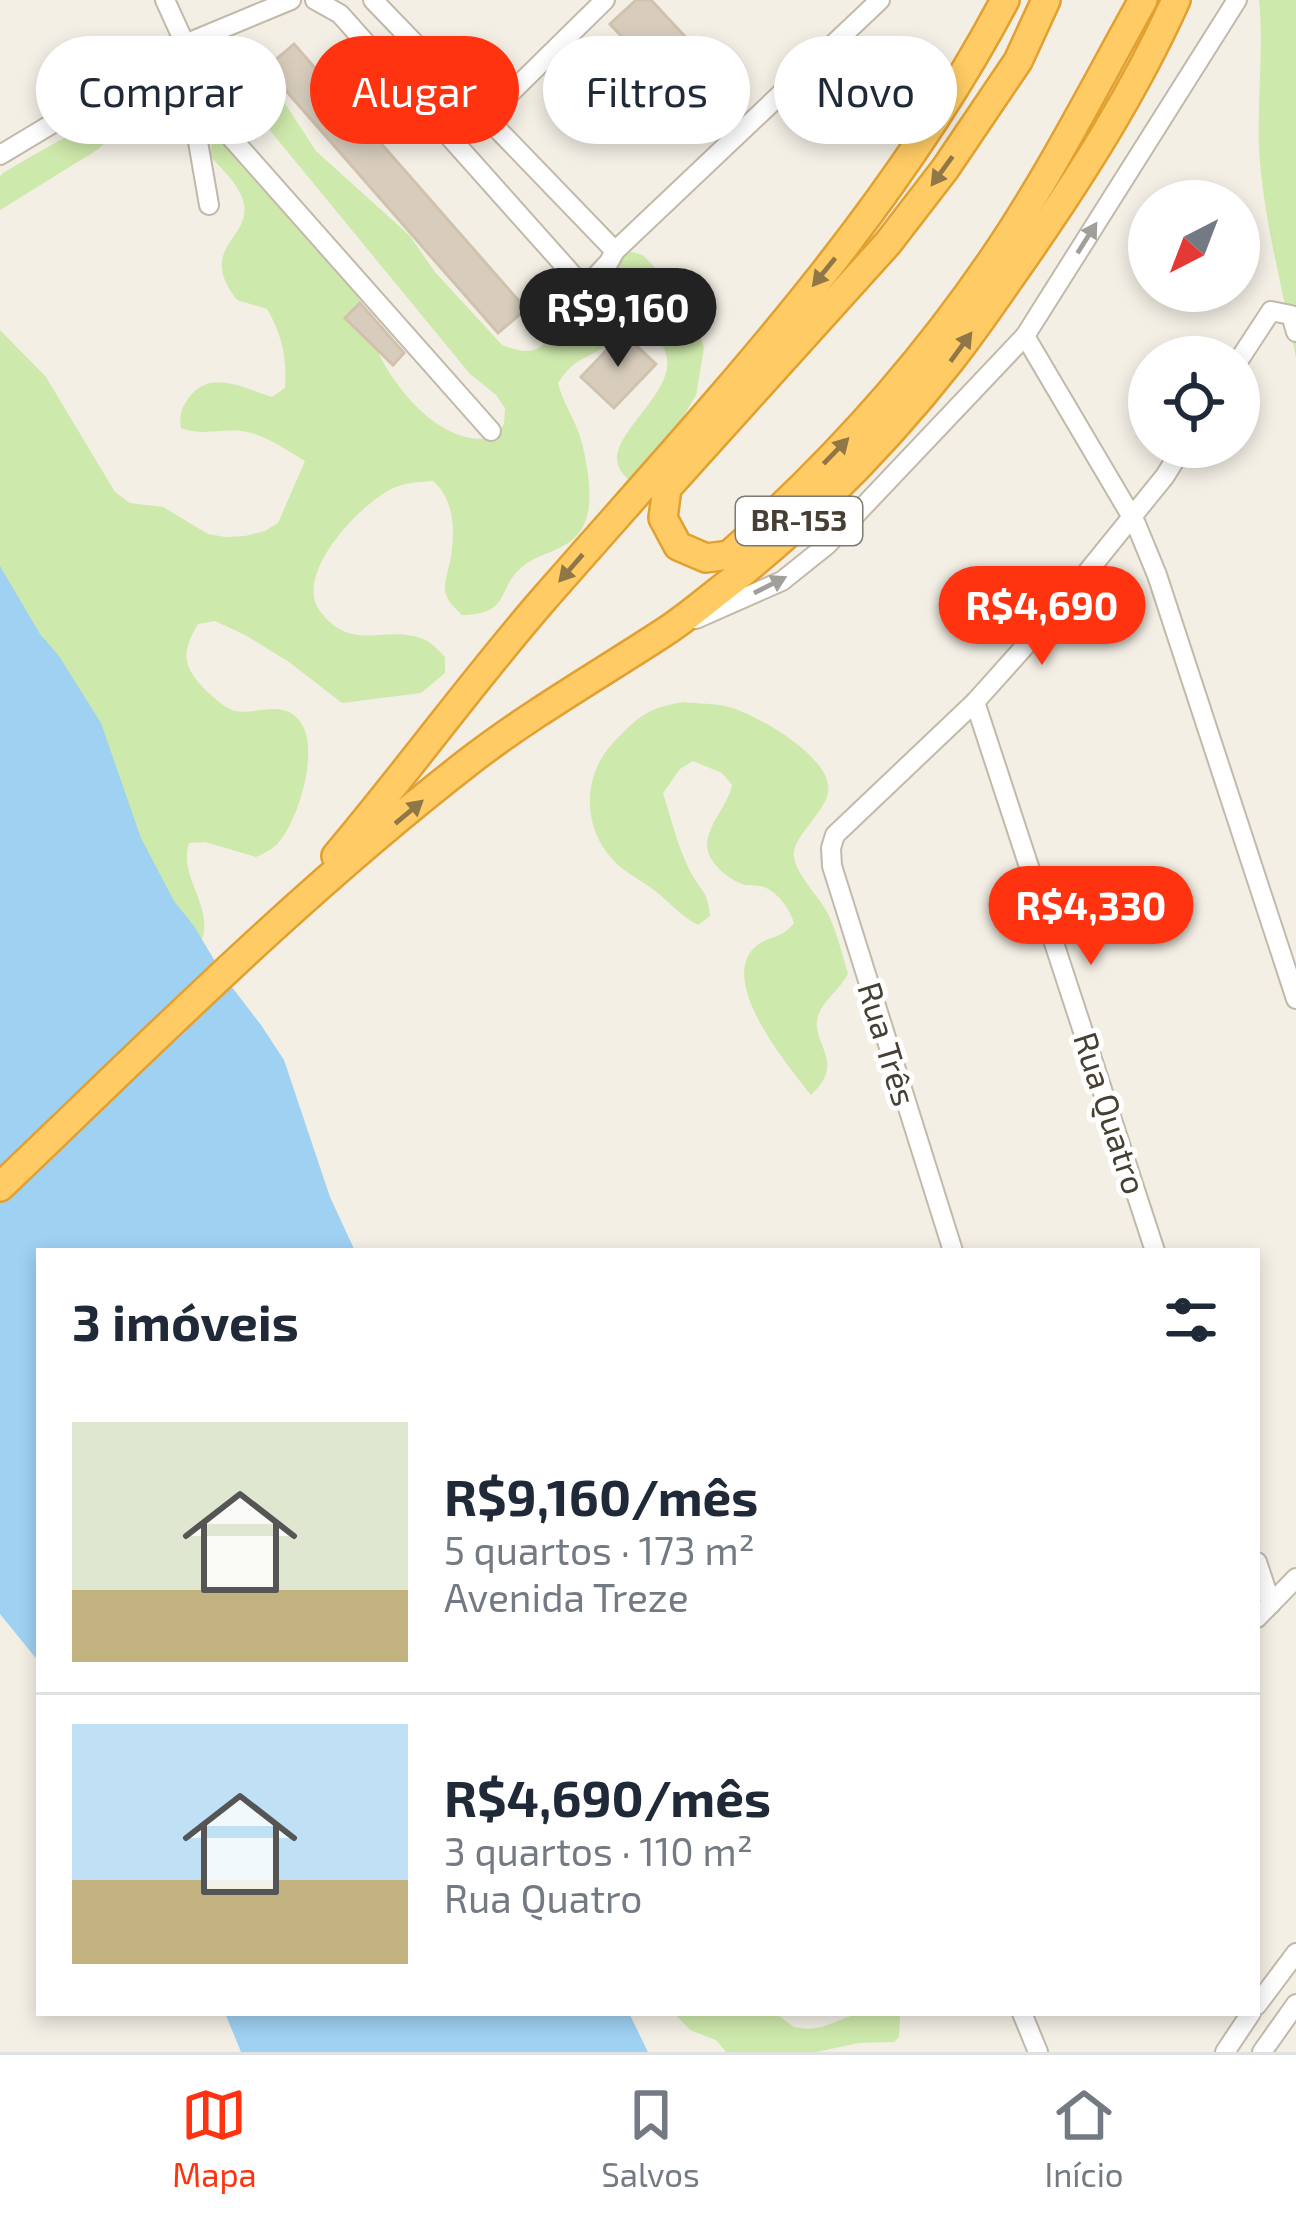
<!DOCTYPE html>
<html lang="pt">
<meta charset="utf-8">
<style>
:root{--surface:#fff;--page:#f6f6f7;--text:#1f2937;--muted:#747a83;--line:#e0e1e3;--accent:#ff3310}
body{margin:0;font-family:"Exo 2",sans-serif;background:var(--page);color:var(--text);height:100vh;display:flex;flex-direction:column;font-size:45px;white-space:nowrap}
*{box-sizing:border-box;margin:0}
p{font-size:39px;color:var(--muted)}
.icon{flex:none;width:66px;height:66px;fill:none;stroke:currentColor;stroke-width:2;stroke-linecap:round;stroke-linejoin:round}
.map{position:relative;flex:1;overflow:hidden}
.details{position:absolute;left:36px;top:1248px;width:1224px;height:768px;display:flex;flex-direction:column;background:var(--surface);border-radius:0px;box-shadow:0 6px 18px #0003}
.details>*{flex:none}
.hud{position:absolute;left:36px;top:36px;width:1224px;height:108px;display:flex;gap:24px}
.needle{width:78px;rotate:222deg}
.fabs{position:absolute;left:1128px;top:180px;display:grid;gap:24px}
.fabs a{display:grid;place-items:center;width:132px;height:132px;border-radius:50%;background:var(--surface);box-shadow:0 6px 18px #0003;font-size:60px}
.price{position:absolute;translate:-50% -102px;padding:0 27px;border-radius:42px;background:var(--accent);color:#fff;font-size:39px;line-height:78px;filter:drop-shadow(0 3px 6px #0008)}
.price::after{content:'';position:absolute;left:50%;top:72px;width:36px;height:27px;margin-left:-18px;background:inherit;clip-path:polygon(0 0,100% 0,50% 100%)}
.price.on{background:#222;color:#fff}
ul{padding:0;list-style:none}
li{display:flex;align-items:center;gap:36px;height:300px;padding:0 36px}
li+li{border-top:3px solid var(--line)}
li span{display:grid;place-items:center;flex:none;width:336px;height:240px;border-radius:0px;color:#555}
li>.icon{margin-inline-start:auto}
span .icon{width:144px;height:144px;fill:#fffc;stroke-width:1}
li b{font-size:51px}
h2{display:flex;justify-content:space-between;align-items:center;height:144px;padding:0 36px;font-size:51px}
.tag{padding:0 42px;border-radius:54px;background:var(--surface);box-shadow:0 6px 18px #0003;font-size:42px;line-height:108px}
.tag.on{background:var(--accent);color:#fff}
.tabs{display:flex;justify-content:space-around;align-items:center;height:168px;border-top:3px solid var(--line);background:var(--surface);font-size:33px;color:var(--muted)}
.tabs a{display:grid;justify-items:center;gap:6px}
.tabs .on{color:var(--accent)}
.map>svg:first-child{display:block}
.green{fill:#cee9ac}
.water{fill:#9fd1f2}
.building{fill:#d8cdbd;stroke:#d0c2ad;stroke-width:3}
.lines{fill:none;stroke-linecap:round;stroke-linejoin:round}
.minor-casing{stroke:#c2b9aa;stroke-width:22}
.highway-casing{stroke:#e2a030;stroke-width:32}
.minor{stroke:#fff;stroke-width:18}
.highway{stroke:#ffcb64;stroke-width:27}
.oneway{fill:#907747}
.oneway2{fill:#a29f9a}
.labels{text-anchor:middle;stroke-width:10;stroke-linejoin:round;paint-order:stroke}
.shield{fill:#fff;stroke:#7e7971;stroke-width:3}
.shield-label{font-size:30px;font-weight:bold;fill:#463f34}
.street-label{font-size:33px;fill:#463f34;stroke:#fff}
</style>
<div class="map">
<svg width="1296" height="2052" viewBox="0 0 1296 2052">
<rect width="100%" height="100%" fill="#f3efe5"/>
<g class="green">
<path d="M1259 0H1296V358C1283 289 1263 219 1259 148 1257 99 1264 49 1259 0Z"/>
<path d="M242 40 267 58 282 99 316 151 410 236 435 272 502 345C558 368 550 318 571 288 585 270 608 261 628 251L643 255 665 278 694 317 704 348 696 395 663 451 631 482C624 475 617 469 617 458 618 423 693 380 658 340 630 309 615 342 594 353 575 363 571 364 558 383 563 404 577 422 582 443 588 469 597 512 578 534 565 551 538 553 522 567 495 590 512 614 462 615 455 608 447 601 445 591 444 583 448 571 450 562 455 534 456 501 433 481 421 482 408 482 396 487 363 500 292 574 320 611 352 654 384 624 423 639 432 642 439 651 445 657V673L421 693 342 703 289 662 245 635 215 621 198 624C178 657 185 671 212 696 218 701 227 709 235 711 256 715 280 700 298 719 322 744 299 819 279 842 273 849 265 853 256 857L205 842 189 843C177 879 220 911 198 948L0 579V330L46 377 115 492 130 503 163 507 208 534 225 537 245 536 265 531 278 523 305 461C286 450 263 433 241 431 219 429 201 436 181 428 179 416 181 409 188 399 209 368 243 388 272 397L285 388C287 359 282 334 267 309L237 300C193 244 260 238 241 195 234 180 221 168 210 156L213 137 227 130C275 162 331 237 355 289 364 308 368 330 377 350 396 391 445 450 495 437L504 424 505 408 496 395 470 374 245 100C232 79 229 61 242 40Z"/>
<path d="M164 99 178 106 180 121 133 118 97 150 0 210V176L3 173C58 141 101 114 164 99Z"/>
<path d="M683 702C698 704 715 703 729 707 758 715 835 759 828 793 823 815 791 838 794 857 797 876 818 895 827 912 837 931 842 954 848 974 841 988 825 999 819 1013 807 1043 849 1060 811 1095 789 1067 717 982 755 947 769 935 781 940 794 923 790 910 779 893 764 887 759 885 752 886 745 885 730 881 708 863 707 846 707 824 728 806 732 785L722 773 693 761 680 769 663 793C671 819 678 847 690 871 700 891 708 890 710 916L698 925C681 916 669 902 654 890 644 882 633 877 623 869 583 838 579 780 612 744 637 718 646 708 683 702Z"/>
<path d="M674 2013H775L794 2027 808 2029 822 2027 859 2013H897L900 2016 899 2037 894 2042 859 2043 816 2052H726L716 2040 690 2030Z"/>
</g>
<g class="water">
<path d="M0 566 40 634 59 656 101 723 141 838 174 901 194 926 225 978 261 1025 284 1060 330 1197 355 1251H39V1662L0 1614Z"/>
<path d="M225 2013H629L648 2052H241Z"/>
</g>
<g class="building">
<path d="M636 0H651L719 73 685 105 610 24Z"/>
<path d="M294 44 526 309 498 333 266 68Z"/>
<path d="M360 303 404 353 393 365 345 318Z"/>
<path d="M623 333 656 364 614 408 581 377Z"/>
</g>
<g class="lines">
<defs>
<g id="minor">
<path d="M165 0 185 44 189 90 209 205"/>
<path d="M315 0 340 14 604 310"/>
<path d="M373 0 615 251"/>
<path d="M189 90 491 431"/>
<path d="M486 117 605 0"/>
<path d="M0 155 185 44 291 0"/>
<path d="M583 290 609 262 615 251 880 0"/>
<path d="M1025 336 1136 524 1157 575 1296 999"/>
<path d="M1239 360 1271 311 1291 315 1296 332"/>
<path d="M696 619 782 581 827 545 1025 336 1237 0"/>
<path d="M975 702 1155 1251"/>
<path d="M953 1251 832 866 831 848 835 835 975 702 1051 617 1165 476 1183 447"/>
<path d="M1257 1562 1271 1604"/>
<path d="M1257 1618 1296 1578"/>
<path d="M1257 2005 1296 1953"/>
<path d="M1022 2013 1038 2052"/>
<path d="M1225 2052 1251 2013"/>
<path d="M1262 2052 1296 2004"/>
</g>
<g id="highway">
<path d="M1046 0 1018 61 945 169 888 243 667 488 663 518 678 546 706 558 729 555C827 469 917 370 991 262 1048 179 1094 88 1143 0"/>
<path d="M336 856C407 772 471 683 543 600 709 410 887 224 1005 0"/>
<path d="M0 1187C153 1041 303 890 471 760 531 714 597 676 660 635 686 619 709 598 733 580 812 517 887 441 950 361 976 328 1000 292 1024 258 1081 176 1135 91 1176 0"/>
</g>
</defs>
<use href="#minor" class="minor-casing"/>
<use href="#highway" class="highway-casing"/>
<use href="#minor" class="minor"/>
<use href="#highway" class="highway"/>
</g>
<defs><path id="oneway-solid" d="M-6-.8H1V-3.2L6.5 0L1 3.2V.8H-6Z" transform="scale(3)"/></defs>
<g class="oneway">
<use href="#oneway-solid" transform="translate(942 171) rotate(126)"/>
<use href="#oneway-solid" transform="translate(824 272) rotate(129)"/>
<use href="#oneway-solid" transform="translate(961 347) rotate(-54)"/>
<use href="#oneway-solid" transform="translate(836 451) rotate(-46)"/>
<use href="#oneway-solid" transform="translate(571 568) rotate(131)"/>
<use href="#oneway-solid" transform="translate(409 812) rotate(-40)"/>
</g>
<g class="oneway2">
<use href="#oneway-solid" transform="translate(1087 238) rotate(-58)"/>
<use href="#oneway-solid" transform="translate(770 585) rotate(-27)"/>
</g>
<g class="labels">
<rect class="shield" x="736" y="497" width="126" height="48" rx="9"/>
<g class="shield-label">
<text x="799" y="531">BR-153</text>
</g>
<g class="street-label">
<text transform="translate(887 1044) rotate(73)" y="12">Rua Três</text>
<text transform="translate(1110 1113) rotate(72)" y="12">Rua Quatro</text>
</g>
</g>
</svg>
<div class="fabs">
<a><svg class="needle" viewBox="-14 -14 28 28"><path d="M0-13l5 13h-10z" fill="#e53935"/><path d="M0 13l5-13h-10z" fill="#747a83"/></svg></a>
<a><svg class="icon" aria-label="locate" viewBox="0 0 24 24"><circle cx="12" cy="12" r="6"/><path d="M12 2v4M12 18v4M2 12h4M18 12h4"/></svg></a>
</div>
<b class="price on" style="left:618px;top:370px">R$9,160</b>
<b class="price" style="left:1042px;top:668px">R$4,690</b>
<b class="price" style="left:1091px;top:968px">R$4,330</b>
<div class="hud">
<a class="tag">Comprar</a>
<a class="tag on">Alugar</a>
<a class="tag">Filtros</a>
<a class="tag">Novo</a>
</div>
<section class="details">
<h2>3 imóveis<svg class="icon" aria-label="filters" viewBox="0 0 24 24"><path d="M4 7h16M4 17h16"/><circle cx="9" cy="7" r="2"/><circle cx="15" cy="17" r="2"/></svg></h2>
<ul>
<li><span style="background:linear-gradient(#dfe7d0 70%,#c2b280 0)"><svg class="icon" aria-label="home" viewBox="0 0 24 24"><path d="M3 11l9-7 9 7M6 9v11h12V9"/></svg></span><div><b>R$9,160/mês</b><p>5 quartos · 173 m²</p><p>Avenida Treze</p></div></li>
<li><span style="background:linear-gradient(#bfe0f5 65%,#c2b280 0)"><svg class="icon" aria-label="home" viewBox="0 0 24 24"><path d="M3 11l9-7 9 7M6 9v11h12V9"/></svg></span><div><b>R$4,690/mês</b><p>3 quartos · 110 m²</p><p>Rua Quatro</p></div></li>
</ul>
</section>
</div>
<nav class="tabs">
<a class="on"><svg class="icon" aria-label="map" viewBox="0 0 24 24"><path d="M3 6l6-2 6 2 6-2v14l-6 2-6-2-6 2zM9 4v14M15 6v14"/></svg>Mapa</a>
<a><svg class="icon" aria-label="saved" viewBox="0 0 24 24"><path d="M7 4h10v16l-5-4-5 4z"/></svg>Salvos</a>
<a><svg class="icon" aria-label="home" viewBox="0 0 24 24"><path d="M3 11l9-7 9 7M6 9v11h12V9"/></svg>Início</a>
</nav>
